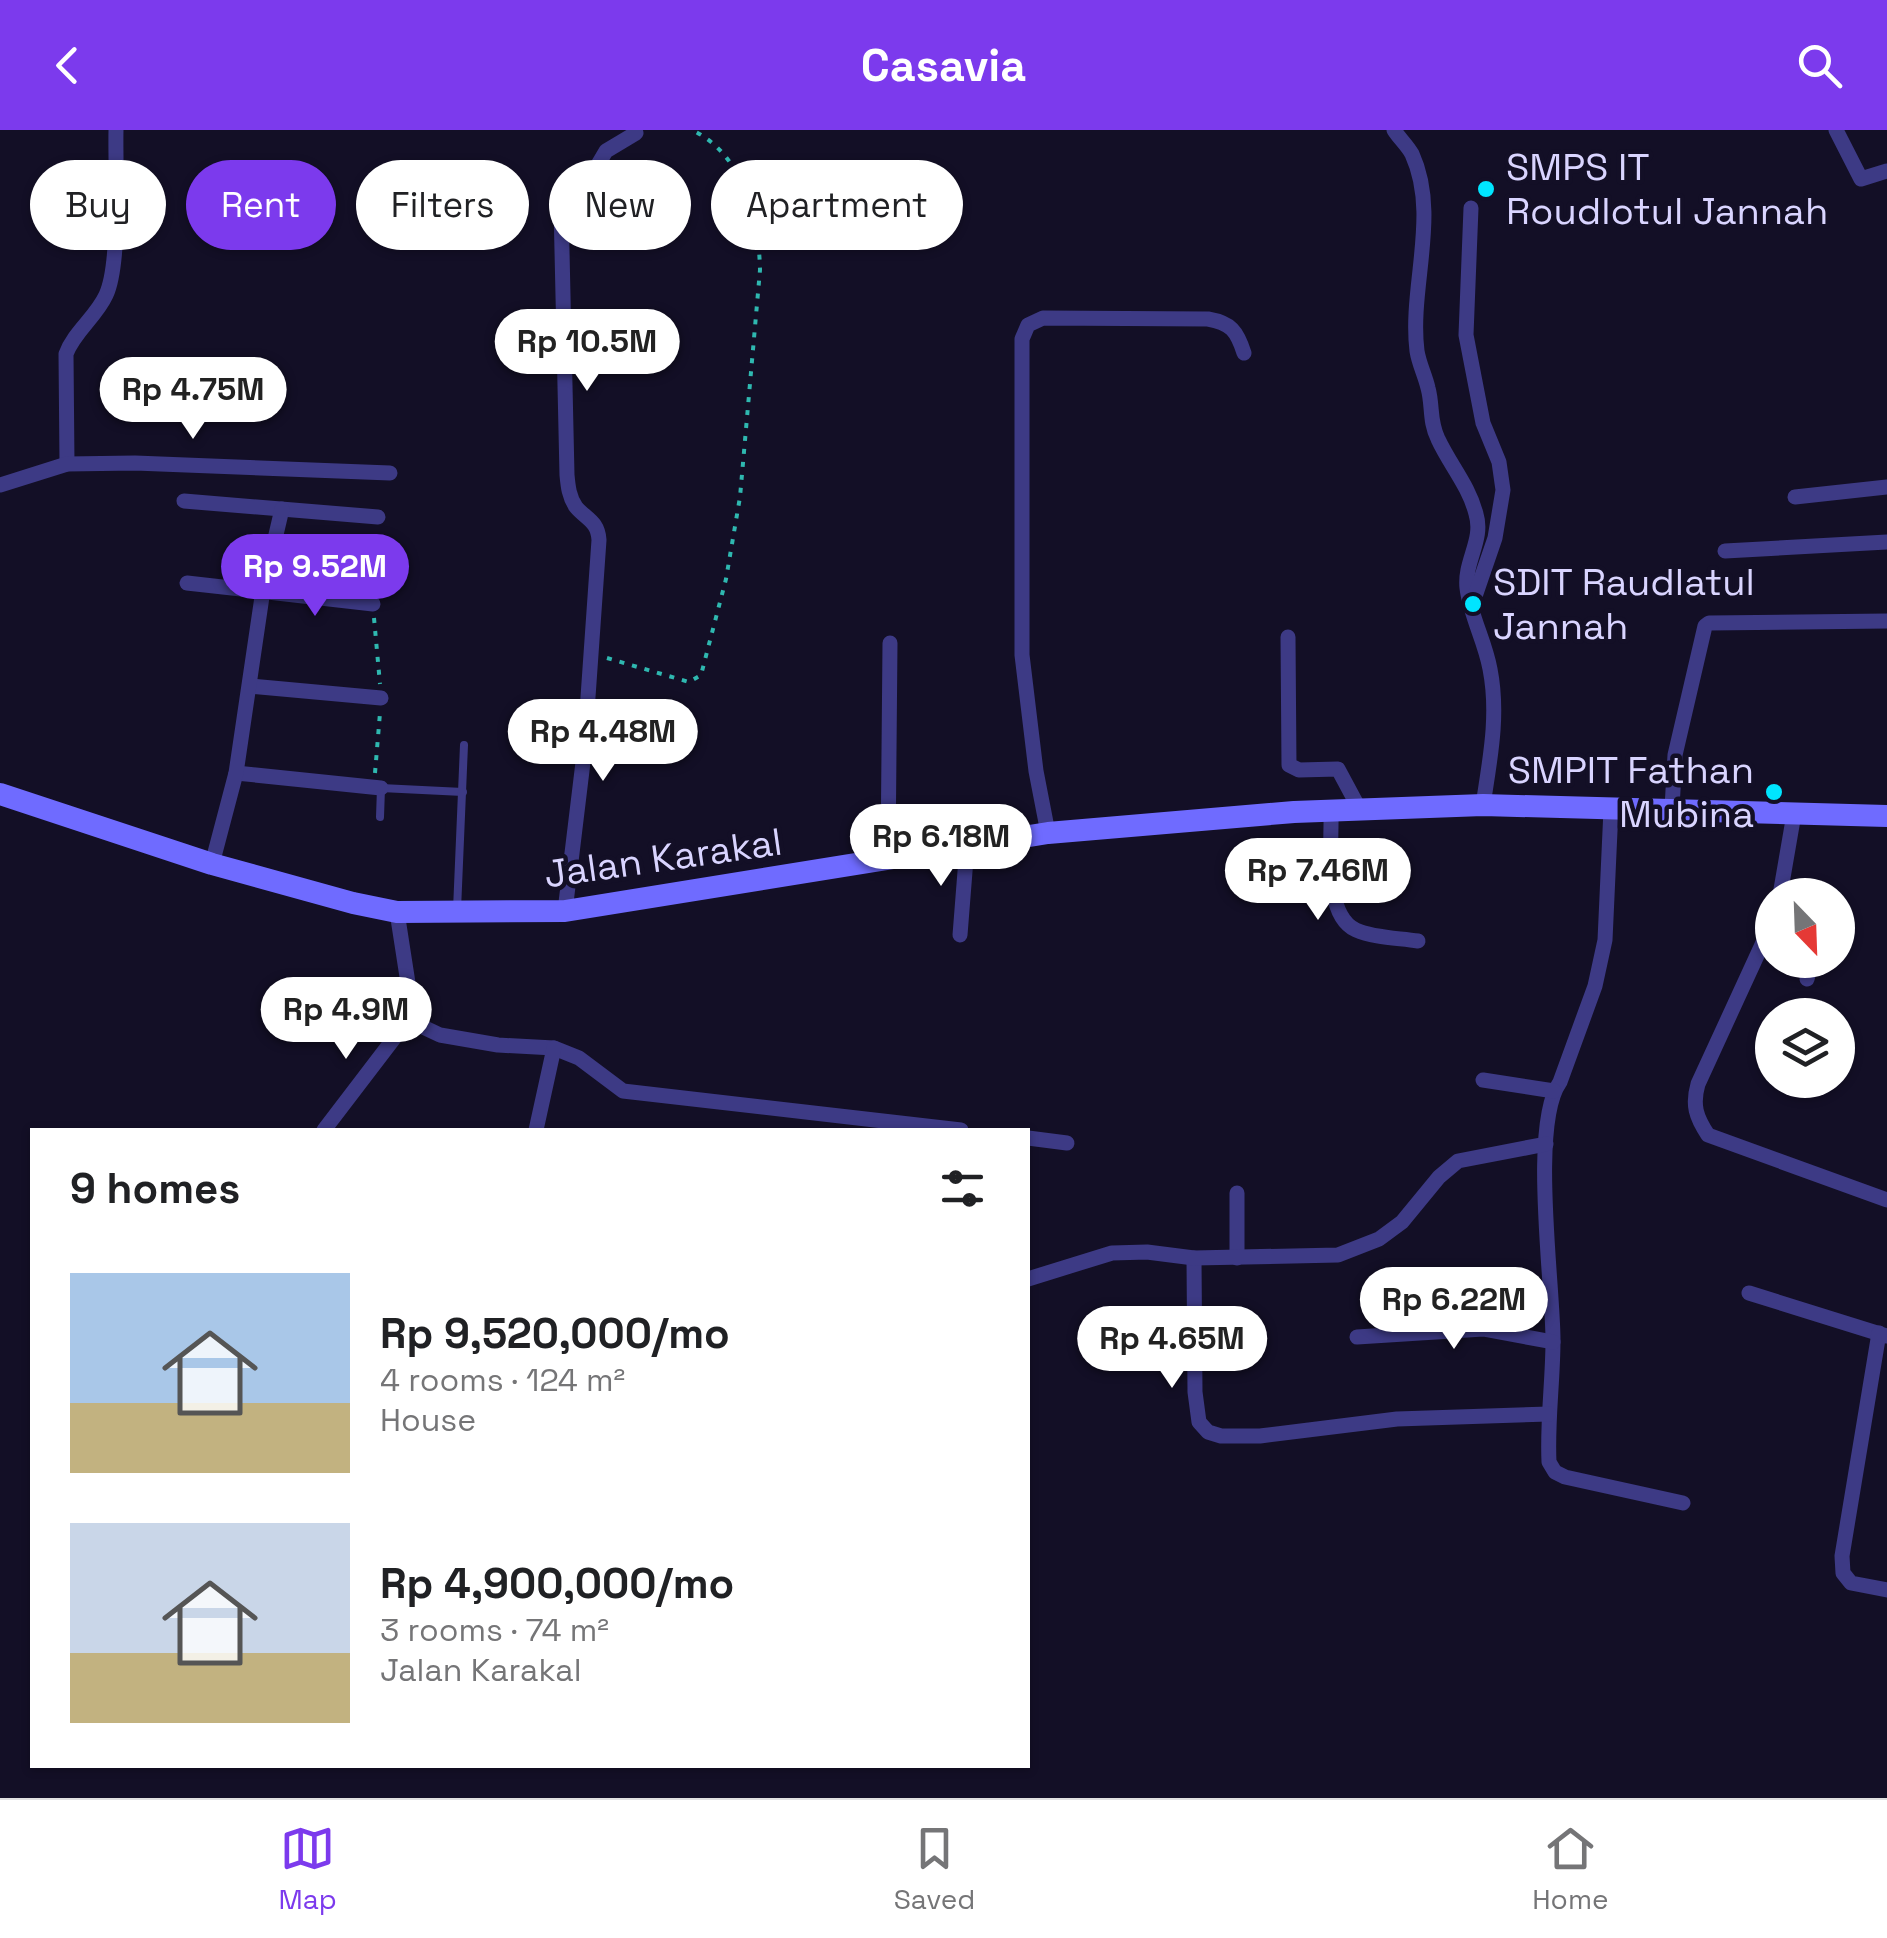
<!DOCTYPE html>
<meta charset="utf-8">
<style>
:root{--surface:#fff;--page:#f6f6f6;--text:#202124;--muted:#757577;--line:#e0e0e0;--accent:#7c3aed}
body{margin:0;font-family:"Space Grotesk",sans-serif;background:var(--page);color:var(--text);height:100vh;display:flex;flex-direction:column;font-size:38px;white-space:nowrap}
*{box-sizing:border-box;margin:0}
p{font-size:32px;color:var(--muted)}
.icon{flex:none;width:55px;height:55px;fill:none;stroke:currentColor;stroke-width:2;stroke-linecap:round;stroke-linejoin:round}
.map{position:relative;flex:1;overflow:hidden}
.sheet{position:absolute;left:30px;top:998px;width:1000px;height:640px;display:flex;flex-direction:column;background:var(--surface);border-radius:0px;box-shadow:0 2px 8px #0004}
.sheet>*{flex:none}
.top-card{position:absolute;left:30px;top:30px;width:1000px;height:90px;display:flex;gap:20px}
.needle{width:65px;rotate:157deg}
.buttons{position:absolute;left:1755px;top:748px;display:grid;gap:20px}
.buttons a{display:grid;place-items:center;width:100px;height:100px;border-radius:50%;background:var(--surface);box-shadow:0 2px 8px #0004;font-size:50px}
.price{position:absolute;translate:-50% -85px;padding:0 22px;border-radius:35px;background:#fff;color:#222;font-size:32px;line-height:65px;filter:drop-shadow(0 2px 5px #0008)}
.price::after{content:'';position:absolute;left:50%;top:60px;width:30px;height:22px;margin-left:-15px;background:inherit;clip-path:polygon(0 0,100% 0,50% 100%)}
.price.active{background:var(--accent);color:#fff}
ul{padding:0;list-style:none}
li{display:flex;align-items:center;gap:30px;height:250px;padding:0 40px}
li span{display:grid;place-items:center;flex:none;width:280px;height:200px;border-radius:0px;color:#555}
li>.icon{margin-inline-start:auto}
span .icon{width:120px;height:120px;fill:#fffc;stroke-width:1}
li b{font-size:42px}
h2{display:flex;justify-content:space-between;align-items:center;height:120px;padding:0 40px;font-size:42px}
.chip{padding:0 35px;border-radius:45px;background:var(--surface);box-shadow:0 2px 8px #0004;font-size:35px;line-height:90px}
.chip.active{background:var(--accent);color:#fff}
header{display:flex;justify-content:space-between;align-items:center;height:130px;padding:0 40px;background:var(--accent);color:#fff;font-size:45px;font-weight:700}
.tabs{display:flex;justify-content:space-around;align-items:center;height:140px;border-top:2px solid var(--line);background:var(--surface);font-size:28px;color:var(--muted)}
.tabs a{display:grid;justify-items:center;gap:5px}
.tabs .active{color:var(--accent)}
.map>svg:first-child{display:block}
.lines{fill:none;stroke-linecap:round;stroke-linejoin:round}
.path{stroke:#2fb8b0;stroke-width:4;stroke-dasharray:5 8;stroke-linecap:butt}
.service{stroke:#3d3a85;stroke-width:8}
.minor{stroke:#3d3a85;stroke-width:15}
.secondary{stroke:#6f6bff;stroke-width:22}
.poi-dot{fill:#00e5ff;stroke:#130f26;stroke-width:4}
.labels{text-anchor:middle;stroke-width:9;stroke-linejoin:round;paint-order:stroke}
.poi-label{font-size:38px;fill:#d9d4ff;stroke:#130f26;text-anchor:start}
.street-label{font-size:38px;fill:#d9d4ff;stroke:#130f26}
</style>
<header><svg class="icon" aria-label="back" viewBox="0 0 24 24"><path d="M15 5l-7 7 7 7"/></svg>Casavia<svg class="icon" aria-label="search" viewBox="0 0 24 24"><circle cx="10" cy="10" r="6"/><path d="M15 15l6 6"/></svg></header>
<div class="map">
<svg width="1887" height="1668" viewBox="0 0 1887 1668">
<rect width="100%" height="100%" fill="#130f26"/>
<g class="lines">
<g class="path">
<path d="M374 488 380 554"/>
<path d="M607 528 689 552 701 545 726 449 740 367 760 140C759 88 743 24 692 0"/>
<path d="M375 643 380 583"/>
</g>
<g class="service">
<path d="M380 687 381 658 463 662"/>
<path d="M457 780 464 615"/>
</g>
<g class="minor">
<path d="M1394 0C1399 8 1407 15 1412 24 1440 85 1409 157 1417 221 1419 234 1425 245 1428 258 1433 276 1429 291 1438 309 1450 335 1469 356 1476 384 1484 410 1464 431 1467 458 1470 485 1485 511 1490 539 1499 585 1490 629 1483 675"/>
<path d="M1836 0 1861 49 1887 41"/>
<path d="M1471 78 1466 205 1483 293 1499 332 1503 360 1495 408 1472 475"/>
<path d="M67 334 66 224C74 202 96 187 106 165 121 133 115 39 116 0"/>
<path d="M0 355 67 334 135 333 390 343"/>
<path d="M1795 367 1887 357"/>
<path d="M184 371 378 387"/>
<path d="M1725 421 1887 412"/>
<path d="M187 453 373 474"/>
<path d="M1288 507 1289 635 1299 640 1338 639 1360 680"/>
<path d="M250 556 381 568"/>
<path d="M236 643 381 658"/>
<path d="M1672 678 1675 625 1705 496 1709 493 1887 491"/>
<path d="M1611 679 1605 810 1595 856 1560 952C1530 994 1553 1154 1553 1210 1553 1251 1547 1291 1549 1332L1555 1342 1565 1347 1683 1373"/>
<path d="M1331 683C1332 715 1323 785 1356 800 1374 808 1399 808 1418 811"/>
<path d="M1048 703 1036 641 1022 525V209L1028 195 1043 188 1208 189C1231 193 1237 201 1244 223"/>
<path d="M888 729 890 513"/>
<path d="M212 734 236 643 263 460 282 379"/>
<path d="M1780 765 1794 684"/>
<path d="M565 781 584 624 599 410C598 391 586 389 576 377 569 367 568 356 567 345L561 76 566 66 586 55 606 21 636 3"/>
<path d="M397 782 410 866 408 890 440 905 498 915 554 918 579 928 623 961 961 1000"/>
<path d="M1772 793 1698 954C1692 975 1696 987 1708 1005L1887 1070"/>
<path d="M960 805 967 716"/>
<path d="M1807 849 1812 830"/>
<path d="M1483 950 1554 961"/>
<path d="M324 1000 408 890"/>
<path d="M536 1000 554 918"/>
<path d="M1028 1008 1067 1013"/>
<path d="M1237 1063V1128"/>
<path d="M1194 1128 1195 1262 1199 1292 1208 1302 1221 1306H1260L1397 1289 1549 1284"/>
<path d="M1028 1149 1112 1123 1147 1122 1194 1128 1338 1125 1379 1109 1402 1092 1439 1047 1458 1031 1546 1014"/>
<path d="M1749 1163 1887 1206"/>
<path d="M1879 1203 1842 1426 1843 1443 1851 1453 1887 1460"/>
<path d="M1357 1207 1483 1199 1553 1212"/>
</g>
<path class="secondary" d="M0 664 212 734 353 773 397 782 565 781 1048 703 1294 682 1483 675 1887 686"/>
</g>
<g class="poi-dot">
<circle cx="1486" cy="59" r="10"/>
<circle cx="1473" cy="474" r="10"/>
<circle cx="1774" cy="662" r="10"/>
</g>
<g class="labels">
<g class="poi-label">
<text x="1506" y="50">SMPS IT<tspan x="1506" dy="44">Roudlotul Jannah</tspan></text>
<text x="1493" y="465">SDIT Raudlatul<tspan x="1493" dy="44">Jannah</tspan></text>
<text x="1754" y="653" text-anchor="end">SMPIT Fathan<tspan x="1754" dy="44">Mubina</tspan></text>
</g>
<g class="street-label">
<text transform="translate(663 728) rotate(-8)" y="13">Jalan Karakal</text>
</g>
</g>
</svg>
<div class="buttons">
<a><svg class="needle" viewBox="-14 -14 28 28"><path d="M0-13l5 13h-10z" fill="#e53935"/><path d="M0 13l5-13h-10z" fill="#757577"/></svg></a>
<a><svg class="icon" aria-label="layers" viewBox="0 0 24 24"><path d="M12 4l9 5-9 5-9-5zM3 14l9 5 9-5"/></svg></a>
</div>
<b class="price" style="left:587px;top:264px">Rp 10.5M</b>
<b class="price" style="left:193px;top:312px">Rp 4.75M</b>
<b class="price active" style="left:315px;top:489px">Rp 9.52M</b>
<b class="price" style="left:603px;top:654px">Rp 4.48M</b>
<b class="price" style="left:941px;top:759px">Rp 6.18M</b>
<b class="price" style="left:1318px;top:793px">Rp 7.46M</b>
<b class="price" style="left:346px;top:932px">Rp 4.9M</b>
<b class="price" style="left:1454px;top:1222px">Rp 6.22M</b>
<b class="price" style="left:1172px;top:1261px">Rp 4.65M</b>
<div class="top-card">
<a class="chip">Buy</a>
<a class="chip active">Rent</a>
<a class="chip">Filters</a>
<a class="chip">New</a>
<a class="chip">Apartment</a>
</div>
<section class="sheet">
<h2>9 homes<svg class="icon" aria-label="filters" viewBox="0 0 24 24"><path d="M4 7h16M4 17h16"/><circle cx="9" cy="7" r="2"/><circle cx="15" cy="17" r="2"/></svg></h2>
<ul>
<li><span style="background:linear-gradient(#a9c7e8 65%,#c2b280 0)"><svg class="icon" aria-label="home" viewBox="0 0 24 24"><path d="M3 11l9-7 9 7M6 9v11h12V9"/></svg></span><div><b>Rp 9,520,000/mo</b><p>4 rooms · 124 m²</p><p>House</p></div></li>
<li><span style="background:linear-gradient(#c9d6e8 65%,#c2b280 0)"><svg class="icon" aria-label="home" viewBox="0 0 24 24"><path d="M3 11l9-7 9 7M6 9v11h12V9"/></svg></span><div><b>Rp 4,900,000/mo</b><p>3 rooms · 74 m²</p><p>Jalan Karakal</p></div></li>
</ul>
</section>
</div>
<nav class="tabs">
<a class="active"><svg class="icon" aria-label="map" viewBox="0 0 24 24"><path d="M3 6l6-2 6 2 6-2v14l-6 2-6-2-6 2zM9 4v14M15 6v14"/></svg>Map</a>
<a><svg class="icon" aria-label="saved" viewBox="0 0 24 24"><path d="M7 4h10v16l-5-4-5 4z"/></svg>Saved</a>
<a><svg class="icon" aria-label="home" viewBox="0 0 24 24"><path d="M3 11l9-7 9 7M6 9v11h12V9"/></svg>Home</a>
</nav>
